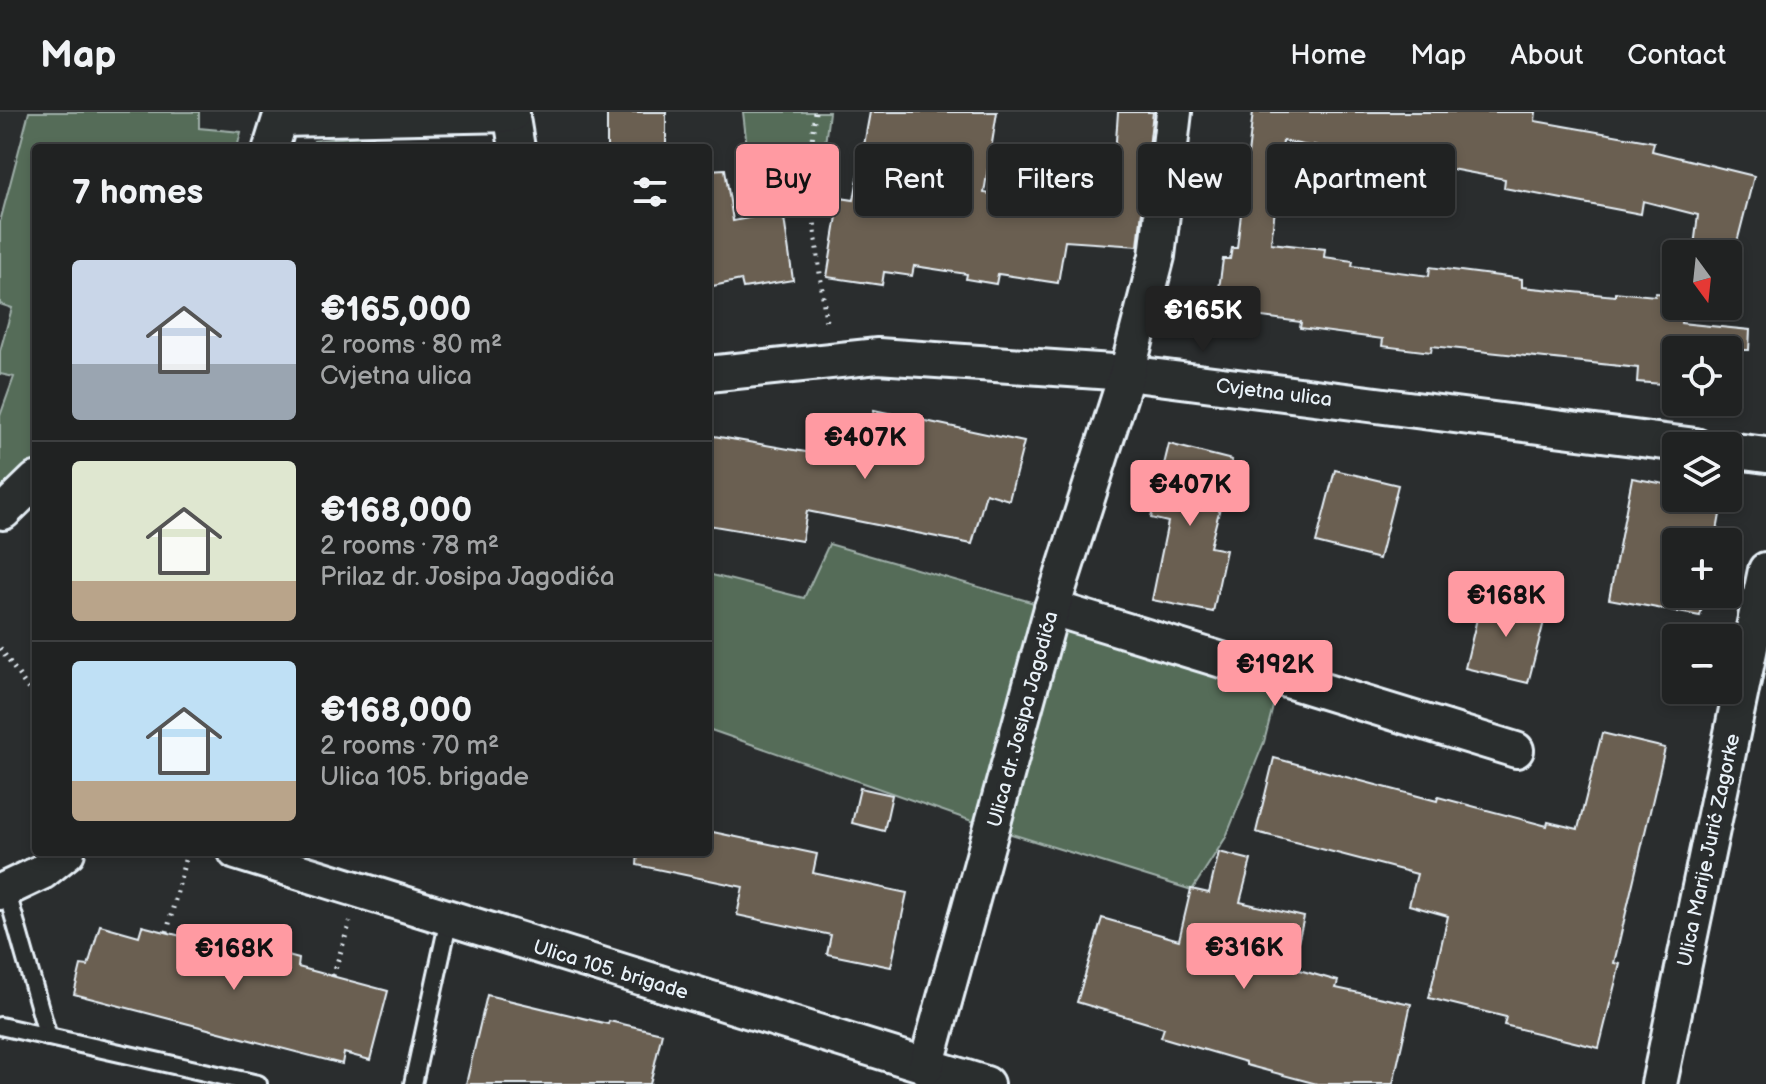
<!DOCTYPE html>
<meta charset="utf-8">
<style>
:root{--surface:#202222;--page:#2d2f2f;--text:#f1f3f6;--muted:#a2a4a5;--line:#3d3f40;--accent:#ff9aa2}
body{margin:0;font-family:"Balsamiq Sans",sans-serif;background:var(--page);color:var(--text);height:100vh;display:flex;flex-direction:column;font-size:30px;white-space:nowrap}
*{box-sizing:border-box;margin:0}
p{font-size:26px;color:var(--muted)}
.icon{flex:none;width:44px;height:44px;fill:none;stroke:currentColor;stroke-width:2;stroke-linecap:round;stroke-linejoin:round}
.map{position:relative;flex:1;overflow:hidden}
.sheet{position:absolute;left:32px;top:32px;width:680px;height:712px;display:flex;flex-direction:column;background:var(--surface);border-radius:8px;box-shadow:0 4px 12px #0003,0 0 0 2px var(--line)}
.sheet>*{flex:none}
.banner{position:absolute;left:736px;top:32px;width:760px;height:72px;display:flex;gap:16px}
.needle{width:52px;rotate:165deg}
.fabs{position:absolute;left:1662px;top:128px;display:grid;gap:16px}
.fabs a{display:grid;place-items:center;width:80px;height:80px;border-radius:8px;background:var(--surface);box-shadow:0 4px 12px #0003,0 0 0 2px var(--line);font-size:40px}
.price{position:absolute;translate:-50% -68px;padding:0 18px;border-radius:8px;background:var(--accent);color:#111;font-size:26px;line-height:52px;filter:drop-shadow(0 2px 4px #0008)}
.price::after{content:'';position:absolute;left:50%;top:48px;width:24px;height:18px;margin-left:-12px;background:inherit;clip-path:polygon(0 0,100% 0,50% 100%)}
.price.on{background:#222;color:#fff}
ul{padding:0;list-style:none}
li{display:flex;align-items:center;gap:24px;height:200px;padding:0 40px}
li+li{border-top:2px solid var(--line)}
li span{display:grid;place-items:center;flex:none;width:224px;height:160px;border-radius:8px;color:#555}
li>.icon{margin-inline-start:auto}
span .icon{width:96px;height:96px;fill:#fffc;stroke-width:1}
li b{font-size:34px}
h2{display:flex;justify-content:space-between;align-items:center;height:96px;padding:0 40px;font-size:34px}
.tag{padding:0 28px;border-radius:8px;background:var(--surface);box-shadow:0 4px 12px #0003,0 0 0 2px var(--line);font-size:28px;line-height:72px}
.tag.on{background:var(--accent);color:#111}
header{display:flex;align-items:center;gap:48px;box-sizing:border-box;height:112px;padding:0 40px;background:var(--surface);border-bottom:2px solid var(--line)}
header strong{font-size:38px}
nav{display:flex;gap:44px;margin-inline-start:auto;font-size:28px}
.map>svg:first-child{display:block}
.green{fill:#556c59;stroke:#9eaea8;stroke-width:2}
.building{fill:#6a5f51;stroke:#e8f1f8;stroke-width:2}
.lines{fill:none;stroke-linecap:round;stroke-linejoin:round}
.service-casing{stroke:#e8f1f8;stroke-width:22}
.minor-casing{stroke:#e8f1f8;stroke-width:40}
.path{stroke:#e8f1f8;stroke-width:5;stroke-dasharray:2 6;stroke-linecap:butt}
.service{stroke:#2a2d2e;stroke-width:16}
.minor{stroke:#2a2d2e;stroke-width:34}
.labels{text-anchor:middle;stroke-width:8;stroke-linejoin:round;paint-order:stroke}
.street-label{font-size:20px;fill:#e8f1f8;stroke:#2a2d2e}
</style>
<header>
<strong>Map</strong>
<nav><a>Home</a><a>Map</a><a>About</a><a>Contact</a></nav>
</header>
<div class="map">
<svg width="1766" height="972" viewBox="0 0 1766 972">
<rect width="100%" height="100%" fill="#2a2d2e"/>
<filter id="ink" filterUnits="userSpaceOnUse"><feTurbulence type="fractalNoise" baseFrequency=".0125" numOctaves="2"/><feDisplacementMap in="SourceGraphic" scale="16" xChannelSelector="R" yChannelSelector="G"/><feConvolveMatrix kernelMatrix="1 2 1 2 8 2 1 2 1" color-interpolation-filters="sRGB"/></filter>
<g filter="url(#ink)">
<g class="green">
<path d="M29 0H199V16L241 20 237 36H36V350L0 386V304L14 265 0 262V239L12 196 0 192V110Z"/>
<path d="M743 0H829L825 32 747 35Z"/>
<path d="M359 24 373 26 376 36H310L314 29Z"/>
<path d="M829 432 1052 496 1280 567 1264 630 1226 725 1192 778 992 716 708 617V462L804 486Z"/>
</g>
<g class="building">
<rect x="607" y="0" width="59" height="36"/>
<path d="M870 0H997L984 81 1111 100 1118 0H1153L1138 134 1065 129 1058 171 998 162 996 172 966 167 967 162 914 154 912 164 884 160 882 173 827 165 840 86 854 88Z"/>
<path d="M1253 0H1536L1535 9 1654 30 1652 39 1754 64 1734 142H1693L1698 103 1643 89 1641 102 1504 76 1505 67 1413 50 1411 57 1314 33V35L1283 29 1271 131 1325 137 1324 145 1353 149 1352 154 1429 164 1430 155 1522 167V175L1615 184V180L1655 184 1656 181 1676 183V194H1683L1681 211 1750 218 1749 238H1676V273L1637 270 1638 256 1432 234 1431 240 1382 234 1383 227 1300 216 1301 210 1216 199 1223 147H1230L1232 136H1237Z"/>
<path d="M725 57 733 109 783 99 793 168 743 176 741 168 708 175V58Z"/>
<path d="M874 298 1024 330 1009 388 986 381 972 432 807 399 802 429 708 413V323L863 350Z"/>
<path d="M1169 332 1232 348 1210 435 1226 438 1213 500 1152 488 1168 410 1151 406Z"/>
<path d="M1335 358 1398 373 1379 447 1316 431Z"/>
<path d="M1632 366 1676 374V386H1723L1715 430H1676V482H1705L1700 504 1609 487Z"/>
<path d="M1483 482 1547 498 1528 571 1465 556Z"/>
<path d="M1602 621 1665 636 1614 851 1620 852 1599 936 1504 913 1506 905 1429 886 1448 804 1409 793 1417 762 1256 720 1274 646 1437 689 1438 685 1547 714 1548 710 1578 717Z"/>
<path d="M860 676 892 683 884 719 852 711Z"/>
<path d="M708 719 817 742 813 761 907 781 891 855 827 842 831 823 737 803 743 775 637 753 638 740H708Z"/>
<path d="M1219 740 1251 748 1240 790 1304 805 1292 856 1338 869 1336 876 1411 892 1393 972H1317L1246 953V950L1161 925 1164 916 1077 890 1102 806 1179 828 1191 777 1209 781Z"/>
<path d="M100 813 139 824 142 814 185 825 187 817 299 847 298 855 388 879 370 948 344 941 342 952 74 882 81 853 88 854Z"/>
<path d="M487 883 608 912 609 909 662 921 650 972H466Z"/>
</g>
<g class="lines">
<defs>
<g id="service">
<path d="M6 777 48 925"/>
<path d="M0 914 258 972"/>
<path d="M413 972 449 807"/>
</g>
<g id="minor">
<path d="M511 0 517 36"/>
<path d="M271 36 280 7 512 2"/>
<path d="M708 262 878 244 1127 261 1696 334"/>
<path d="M1728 338 1766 343"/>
<path d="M3 400 36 368"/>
<path d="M1052 496 1516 638"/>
<path d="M236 740 986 972"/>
<path d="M0 780 42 760 67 740"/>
<path d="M926 955 1052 496 1127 261 1157 144 1174 0"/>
<path d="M1659 972 1766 458"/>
</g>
</defs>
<use href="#service" class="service-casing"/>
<use href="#minor" class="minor-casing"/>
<g class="path">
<path d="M815 0C805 70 818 140 826 210"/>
<path d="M0 536 36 588"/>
<path d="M167 820 187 740"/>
<path d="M333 864 350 810"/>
</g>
<use href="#service" class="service"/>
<use href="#minor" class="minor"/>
</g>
</g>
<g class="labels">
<g class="street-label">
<text transform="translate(1274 280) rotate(7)" y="7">Cvjetna ulica</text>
<text transform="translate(1022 607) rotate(-75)" y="7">Ulica dr. Josipa Jagodića</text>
<text transform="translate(1708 738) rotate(-78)" y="7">Ulica Marije Jurić Zagorke</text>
<text transform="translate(611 857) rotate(17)" y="7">Ulica 105. brigade</text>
</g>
</g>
</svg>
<div class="fabs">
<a><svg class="needle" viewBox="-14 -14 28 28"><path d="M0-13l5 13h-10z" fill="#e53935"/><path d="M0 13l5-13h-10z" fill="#a2a4a5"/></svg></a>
<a><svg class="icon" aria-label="locate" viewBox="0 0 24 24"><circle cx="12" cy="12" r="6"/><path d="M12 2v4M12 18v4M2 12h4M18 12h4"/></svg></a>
<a><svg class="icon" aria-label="layers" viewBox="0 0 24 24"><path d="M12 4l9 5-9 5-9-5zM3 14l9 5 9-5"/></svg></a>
<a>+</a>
<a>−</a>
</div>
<b class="price on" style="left:1203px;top:242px">€165K</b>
<b class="price" style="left:865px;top:369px">€407K</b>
<b class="price" style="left:1190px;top:416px">€407K</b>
<b class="price" style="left:1506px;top:527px">€168K</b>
<b class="price" style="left:1275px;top:596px">€192K</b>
<b class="price" style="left:1244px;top:879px">€316K</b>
<b class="price" style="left:234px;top:880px">€168K</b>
<div class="banner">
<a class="tag on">Buy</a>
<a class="tag">Rent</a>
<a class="tag">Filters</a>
<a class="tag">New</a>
<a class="tag">Apartment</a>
</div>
<section class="sheet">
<h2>7 homes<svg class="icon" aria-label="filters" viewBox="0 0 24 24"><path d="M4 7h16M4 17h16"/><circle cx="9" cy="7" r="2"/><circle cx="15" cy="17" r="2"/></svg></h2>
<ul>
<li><span style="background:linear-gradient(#c9d6e8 65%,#9aa5b1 0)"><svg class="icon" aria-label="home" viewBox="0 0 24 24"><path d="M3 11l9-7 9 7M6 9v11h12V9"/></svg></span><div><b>€165,000</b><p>2 rooms · 80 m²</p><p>Cvjetna ulica</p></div></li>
<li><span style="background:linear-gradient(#dfe7d0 75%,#b9a48a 0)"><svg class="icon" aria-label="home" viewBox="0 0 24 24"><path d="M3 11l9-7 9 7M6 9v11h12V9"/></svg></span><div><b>€168,000</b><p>2 rooms · 78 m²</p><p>Prilaz dr. Josipa Jagodića</p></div></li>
<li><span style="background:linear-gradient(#bfe0f5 75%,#b9a48a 0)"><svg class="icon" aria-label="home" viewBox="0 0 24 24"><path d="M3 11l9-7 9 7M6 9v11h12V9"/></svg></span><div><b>€168,000</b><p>2 rooms · 70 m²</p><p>Ulica 105. brigade</p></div></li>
</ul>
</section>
</div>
